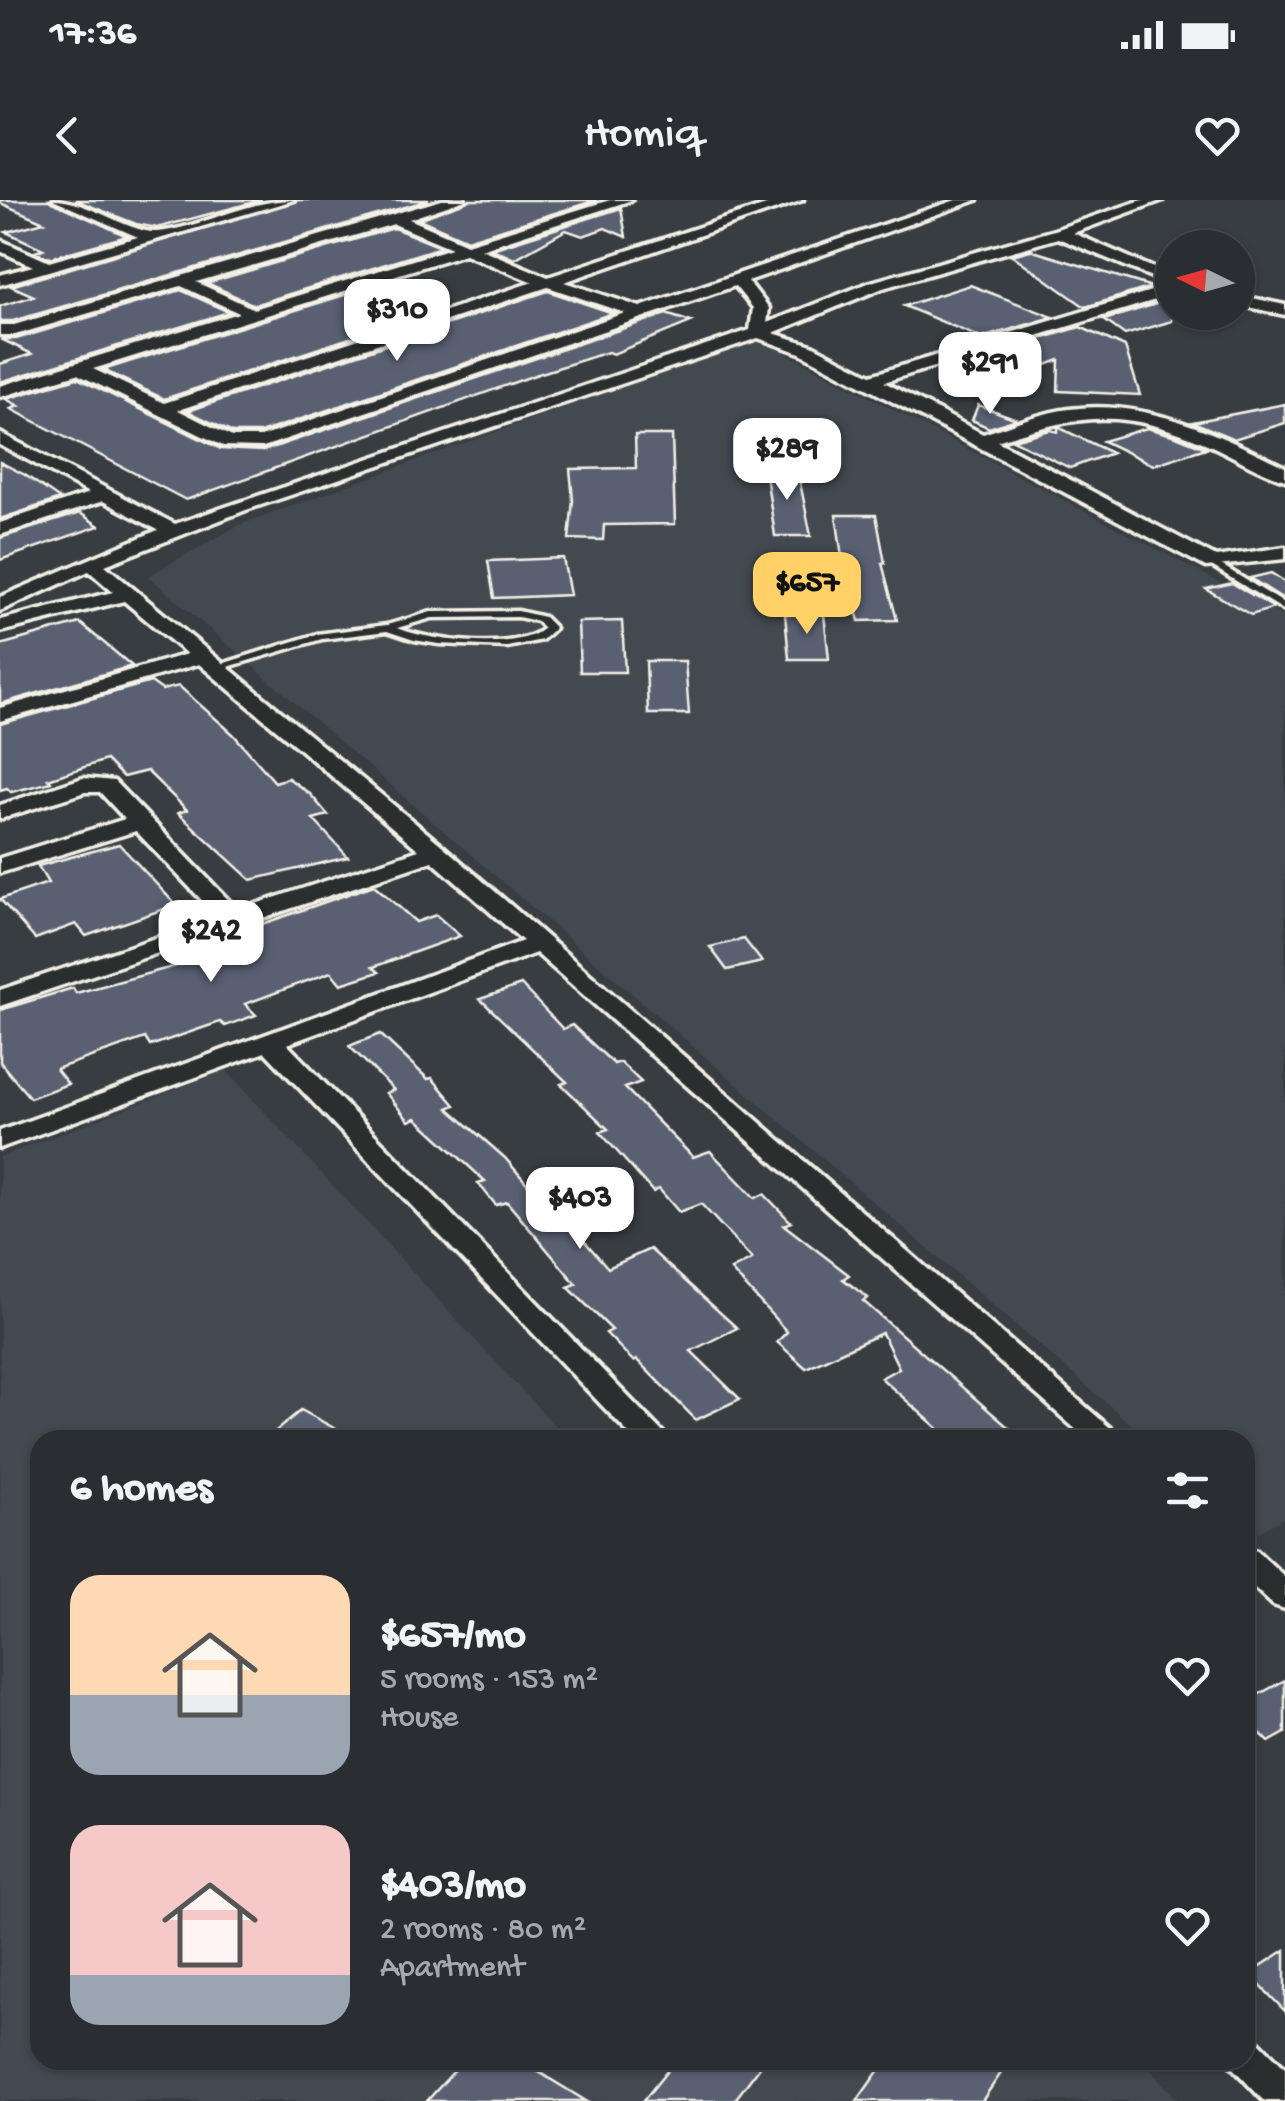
<!DOCTYPE html>
<meta charset="utf-8">
<style>
:root{--surface:#2a2e32;--page:#363a3e;--text:#f1f3f6;--muted:#a5a8ac;--line:#464a4d;--accent:#ffd166}
body{margin:0;font-family:"Gochi Hand",sans-serif;background:var(--page);color:var(--text);height:100vh;display:flex;flex-direction:column;font-size:38px;white-space:nowrap}
*{box-sizing:border-box;margin:0}
p{font-size:32px;color:var(--muted)}
.icon{flex:none;width:55px;height:55px;fill:none;stroke:currentColor;stroke-width:2;stroke-linecap:round;stroke-linejoin:round}
.map{position:relative;flex:1;overflow:hidden}
.side{position:absolute;left:30px;top:1230px;width:1225px;height:640px;display:flex;flex-direction:column;background:var(--surface);border-radius:30px;box-shadow:0 2px 8px #0004,0 0 0 2px var(--line)}
.side>*{flex:none}
.needle{width:65px;rotate:275deg}
.buttons{position:absolute;left:1155px;top:30px;display:grid;gap:20px}
.buttons a{display:grid;place-items:center;width:100px;height:100px;border-radius:50%;background:var(--surface);box-shadow:0 2px 8px #0004,0 0 0 2px var(--line);font-size:50px}
.price{position:absolute;translate:-50% -85px;padding:0 22px;border-radius:20px;background:#fff;color:#222;font-size:32px;line-height:65px;filter:drop-shadow(0 2px 5px #0008)}
.price::after{content:'';position:absolute;left:50%;top:60px;width:30px;height:22px;margin-left:-15px;background:inherit;clip-path:polygon(0 0,100% 0,50% 100%)}
.price.on{background:var(--accent);color:#111}
ul{padding:0;list-style:none}
li{display:flex;align-items:center;gap:30px;height:250px;padding:0 40px}
li span{display:grid;place-items:center;flex:none;width:280px;height:200px;border-radius:30px;color:#555}
li>.icon{margin-inline-start:auto}
span .icon{width:120px;height:120px;fill:#fffc;stroke-width:1}
li b{font-size:42px}
h2{display:flex;justify-content:space-between;align-items:center;height:120px;padding:0 40px;font-size:42px}
.status{display:flex;justify-content:space-between;align-items:center;height:70px;padding:0 50px;background:var(--surface);direction:ltr}
.status svg{height:28px;fill:currentColor}
header{display:flex;justify-content:space-between;align-items:center;height:130px;padding:0 40px;background:var(--surface);font-size:45px;font-weight:600}
.map>svg:first-child{display:block}
.built{fill:#424850}
.building{fill:#596172;stroke:#f4f1e8;stroke-width:2.5}
.lines{fill:none;stroke-linecap:round;stroke-linejoin:round}
.service-casing{stroke:#f4f1e8;stroke-width:7}
.minor-casing{stroke:#f4f1e8;stroke-width:7}
.service{fill:#2a2d2e;fill-rule:evenodd}
.minor{fill:#2a2d2e;fill-rule:evenodd}
</style>
<div class="status"><b>17:36</b><svg viewBox="0 0 49 12"><path d="M0 12V9h3v3zM5 12V6h3v6zM10 12V3h3v9zM15 12V0h3v12zM26 1h20v11H26zM47 4h2v5h-2z"/></svg></div>
<header><svg class="icon" aria-label="back" viewBox="0 0 24 24"><path d="M15 5l-7 7 7 7"/></svg>Homiq<svg class="icon" aria-label="heart" viewBox="0 0 24 24"><path d="M12 20l-8-8c-3-5 5-10 8-4 3-6 11-1 8 4z"/></svg></header>
<div class="map">
<svg width="1285" height="1901" viewBox="0 0 1285 1901">
<rect width="100%" height="100%" fill="#383d42"/>
<filter id="ink" filterUnits="userSpaceOnUse"><feTurbulence type="fractalNoise" baseFrequency=".01" numOctaves="2"/><feDisplacementMap in="SourceGraphic" scale="20" xChannelSelector="R" yChannelSelector="G"/><feConvolveMatrix kernelMatrix="1 2 1 2 8 2 1 2 1" color-interpolation-filters="sRGB"/></filter>
<g filter="url(#ink)">
<g class="built">
<path d="M756 137 1285 417V1317L1257 1333 1245 1323V1240H1149L148 376 239 325Z"/>
<path d="M226 870 568 1240H40V1860H1141L1179 1901H0V957Z"/>
</g>
<g class="building">
<path d="M0 0H49L127 36 49 58 35 52 43 49 6 32 44 22 0 3Z"/>
<path d="M75 0H262L157 28 136 24Z"/>
<path d="M298 0H429L13 121H0V106L34 96 11 86Z"/>
<path d="M469 0H597L467 40 419 19Z"/>
<path d="M621 8 626 37 605 28 583 36 566 30 514 59 492 49Z"/>
<path d="M394 28 441 47 254 105 207 83Z"/>
<path d="M1030 50 1152 87 1085 107 1012 55Z"/>
<path d="M970 85 1053 117 981 138 904 106Z"/>
<path d="M181 90 229 112 0 182V164L32 154 1 139H16Z"/>
<path d="M548 91 613 113 260 233H233L188 211Z"/>
<path d="M354 92 414 117 164 199 103 170Z"/>
<path d="M1172 99V121L1125 135 1104 120Z"/>
<path d="M666 114 691 122 613 154 608 152 535 175 186 300 11 209 19 206 6 199 77 178 221 249 263 251Z"/>
<path d="M1080 127 1125 147 1140 195 1058 191 1059 160 1046 165 1007 149Z"/>
<path d="M1285 204V223L1234 239 1193 222Z"/>
<path d="M978 205 1017 219 989 228 972 220Z"/>
<path d="M1058 228H1060L1112 253 1070 268 1013 240 1050 230 1058 232Z"/>
<path d="M1147 228 1176 236 1206 248 1153 265 1103 241Z"/>
<path d="M635 235H672L675 324 604 325 603 340 569 339 573 300 570 269 636 268Z"/>
<path d="M0 262 25 275 60 299 0 319Z"/>
<path d="M765 268H797L811 336H775Z"/>
<path d="M80 313 99 326 0 360V338Z"/>
<path d="M836 315H876L885 363H882L897 420 859 421 843 364Z"/>
<path d="M563 358 570 395 494 398 488 361Z"/>
<path d="M1271 373 1285 382V400L1250 378Z"/>
<path d="M1232 383 1274 408 1251 415 1206 389Z"/>
<path d="M785 414H824L829 459H789Z"/>
<path d="M622 421 625 472H580L578 422Z"/>
<path d="M80 423 132 466 0 504V445Z"/>
<path d="M646 461H685L689 514H648Z"/>
<path d="M151 482 162 490 179 486 233 534 275 582 288 578 310 594 328 615 313 619 348 657 251 680 178 613 187 610 147 571 123 577 106 560 48 579 51 582 11 592 7 588 0 590V524Z"/>
<path d="M119 644 176 705 86 736 76 724 35 739 0 699 48 683 38 666Z"/>
<path d="M374 685 416 722 436 715 460 736 373 767 379 772 341 784 331 772 245 804 256 815 225 826 220 822 150 846 145 838 56 869 68 884 30 898 0 862V810L73 788 76 793 232 751 219 739Z"/>
<path d="M744 739 762 762 727 770 710 747Z"/>
<path d="M521 785 563 829 572 825 614 864 620 862 641 882 625 888 693 957 710 951 755 998 764 994 791 1022 784 1025 849 1075 843 1079 868 1098 863 1101 1023 1240H951L881 1178 899 1168 882 1133 806 1168 777 1142 787 1132 731 1070 752 1059 701 1004 679 1012 659 989 653 992 600 932 608 929 561 884 567 882 480 799Z"/>
<path d="M380 834 428 879 432 878 455 905 448 908 505 958 560 1022 566 1020 608 1068 650 1049 737 1128 691 1151 740 1199 696 1220 637 1160 634 1162 606 1133 612 1130 568 1087 576 1084 507 1002 496 1005 478 983 485 981 416 918 409 921 386 893 394 890 349 846Z"/>
<path d="M301 1210 356 1240H265Z"/>
<path d="M1285 1480V1533L1269 1542 1245 1518V1502Z"/>
<path d="M1285 1750V1811L1249 1774Z"/>
<path d="M464 1860H519L586 1901H427Z"/>
<path d="M676 1860H765L734 1901H643Z"/>
<path d="M886 1860H1010L982 1901H857Z"/>
</g>
<g class="lines">
<defs>
<g id="service">
<path d="M1213 360 1285 404V411L1210 365 1208 363Z"/>
<path d="M518 411 544 417 555 428 542 440 507 447 439 444 414 440 387 431 322 439 221 469H213L212 467 317 434 387 425 431 412ZM518 417 537 421 544 428C519 452 428 441 397 428L432 418Z"/>
</g>
<g id="minor">
<path d="M53 0C88 0 131 34 157 32 204 27 246 0 294 0L0 85V75L33 66 0 51V40L49 62 138 37Z"/>
<path d="M442 0H465L409 19 467 44 610 0H632L481 49 548 77 781 0H803L564 82 640 107 956 0H977L748 81 769 108 767 123 871 82 1054 30 1142 0H1163L1073 33 1172 76V95L884 182 983 234C1014 224 1046 210 1080 208 1153 202 1221 236 1285 267V280C1258 272 1233 255 1207 244 1123 208 1081 214 997 241L1216 357 1285 347V359L1206 367 800 153 758 138 246 310 105 365 444 647 1124 1240H1088L536 753 287 844 670 1240H635L265 852 0 948V931L523 741 432 661 0 806V790L218 717 136 631 0 673V658L125 619 100 592H85L0 619V605L83 578 114 581 238 710 419 650 199 464 0 521V508L187 454 124 401 0 432V420L113 392 89 371 0 411V397L158 330 103 301 0 335V323L89 293 0 245V233L175 324 750 130 753 108 735 86 263 247 223 246 77 174 0 197V186L239 113 181 86 15 135H0V125H14ZM394 24 452 48 254 109 196 82ZM1058 38 1171 85 871 175 812 145 773 133 883 88ZM465 54 533 82 442 112 370 83ZM548 87 625 113 261 237H232L178 210ZM354 88 426 117 164 203 93 169Z"/>
<path d="M1238 95 1285 105V115L1238 105Z"/>
<path d="M1245 1348 1257 1351 1285 1377V1409L1273 1405 1245 1379Z"/>
<path d="M1245 1836 1259 1842 1285 1868V1901H1264L1231 1866 1228 1860H1245Z"/>
</g>
</defs>
<use href="#service" class="service-casing"/>
<use href="#minor" class="minor-casing"/>
<use href="#service" class="service"/>
<use href="#minor" class="minor"/>
</g>
</g>
</svg>
<div class="buttons">
<a><svg class="needle" viewBox="-14 -14 28 28"><path d="M0-13l5 13h-10z" fill="#e53935"/><path d="M0 13l5-13h-10z" fill="#a5a8ac"/></svg></a>
</div>
<b class="price" style="left:397px;top:164px">$310</b>
<b class="price" style="left:990px;top:217px">$291</b>
<b class="price" style="left:787px;top:303px">$289</b>
<b class="price on" style="left:807px;top:437px">$657</b>
<b class="price" style="left:211px;top:785px">$242</b>
<b class="price" style="left:580px;top:1052px">$403</b>
<section class="side">
<h2>6 homes<svg class="icon" aria-label="filters" viewBox="0 0 24 24"><path d="M4 7h16M4 17h16"/><circle cx="9" cy="7" r="2"/><circle cx="15" cy="17" r="2"/></svg></h2>
<ul>
<li><span style="background:linear-gradient(#ffd9b3 60%,#9aa5b1 0)"><svg class="icon" aria-label="home" viewBox="0 0 24 24"><path d="M3 11l9-7 9 7M6 9v11h12V9"/></svg></span><div><b>$657/mo</b><p>5 rooms · 153 m²</p><p>House</p></div><svg class="icon" aria-label="heart" viewBox="0 0 24 24"><path d="M12 20l-8-8c-3-5 5-10 8-4 3-6 11-1 8 4z"/></svg></li>
<li><span style="background:linear-gradient(#f6c9c9 75%,#9aa5b1 0)"><svg class="icon" aria-label="home" viewBox="0 0 24 24"><path d="M3 11l9-7 9 7M6 9v11h12V9"/></svg></span><div><b>$403/mo</b><p>2 rooms · 80 m²</p><p>Apartment</p></div><svg class="icon" aria-label="heart" viewBox="0 0 24 24"><path d="M12 20l-8-8c-3-5 5-10 8-4 3-6 11-1 8 4z"/></svg></li>
</ul>
</section>
</div>
